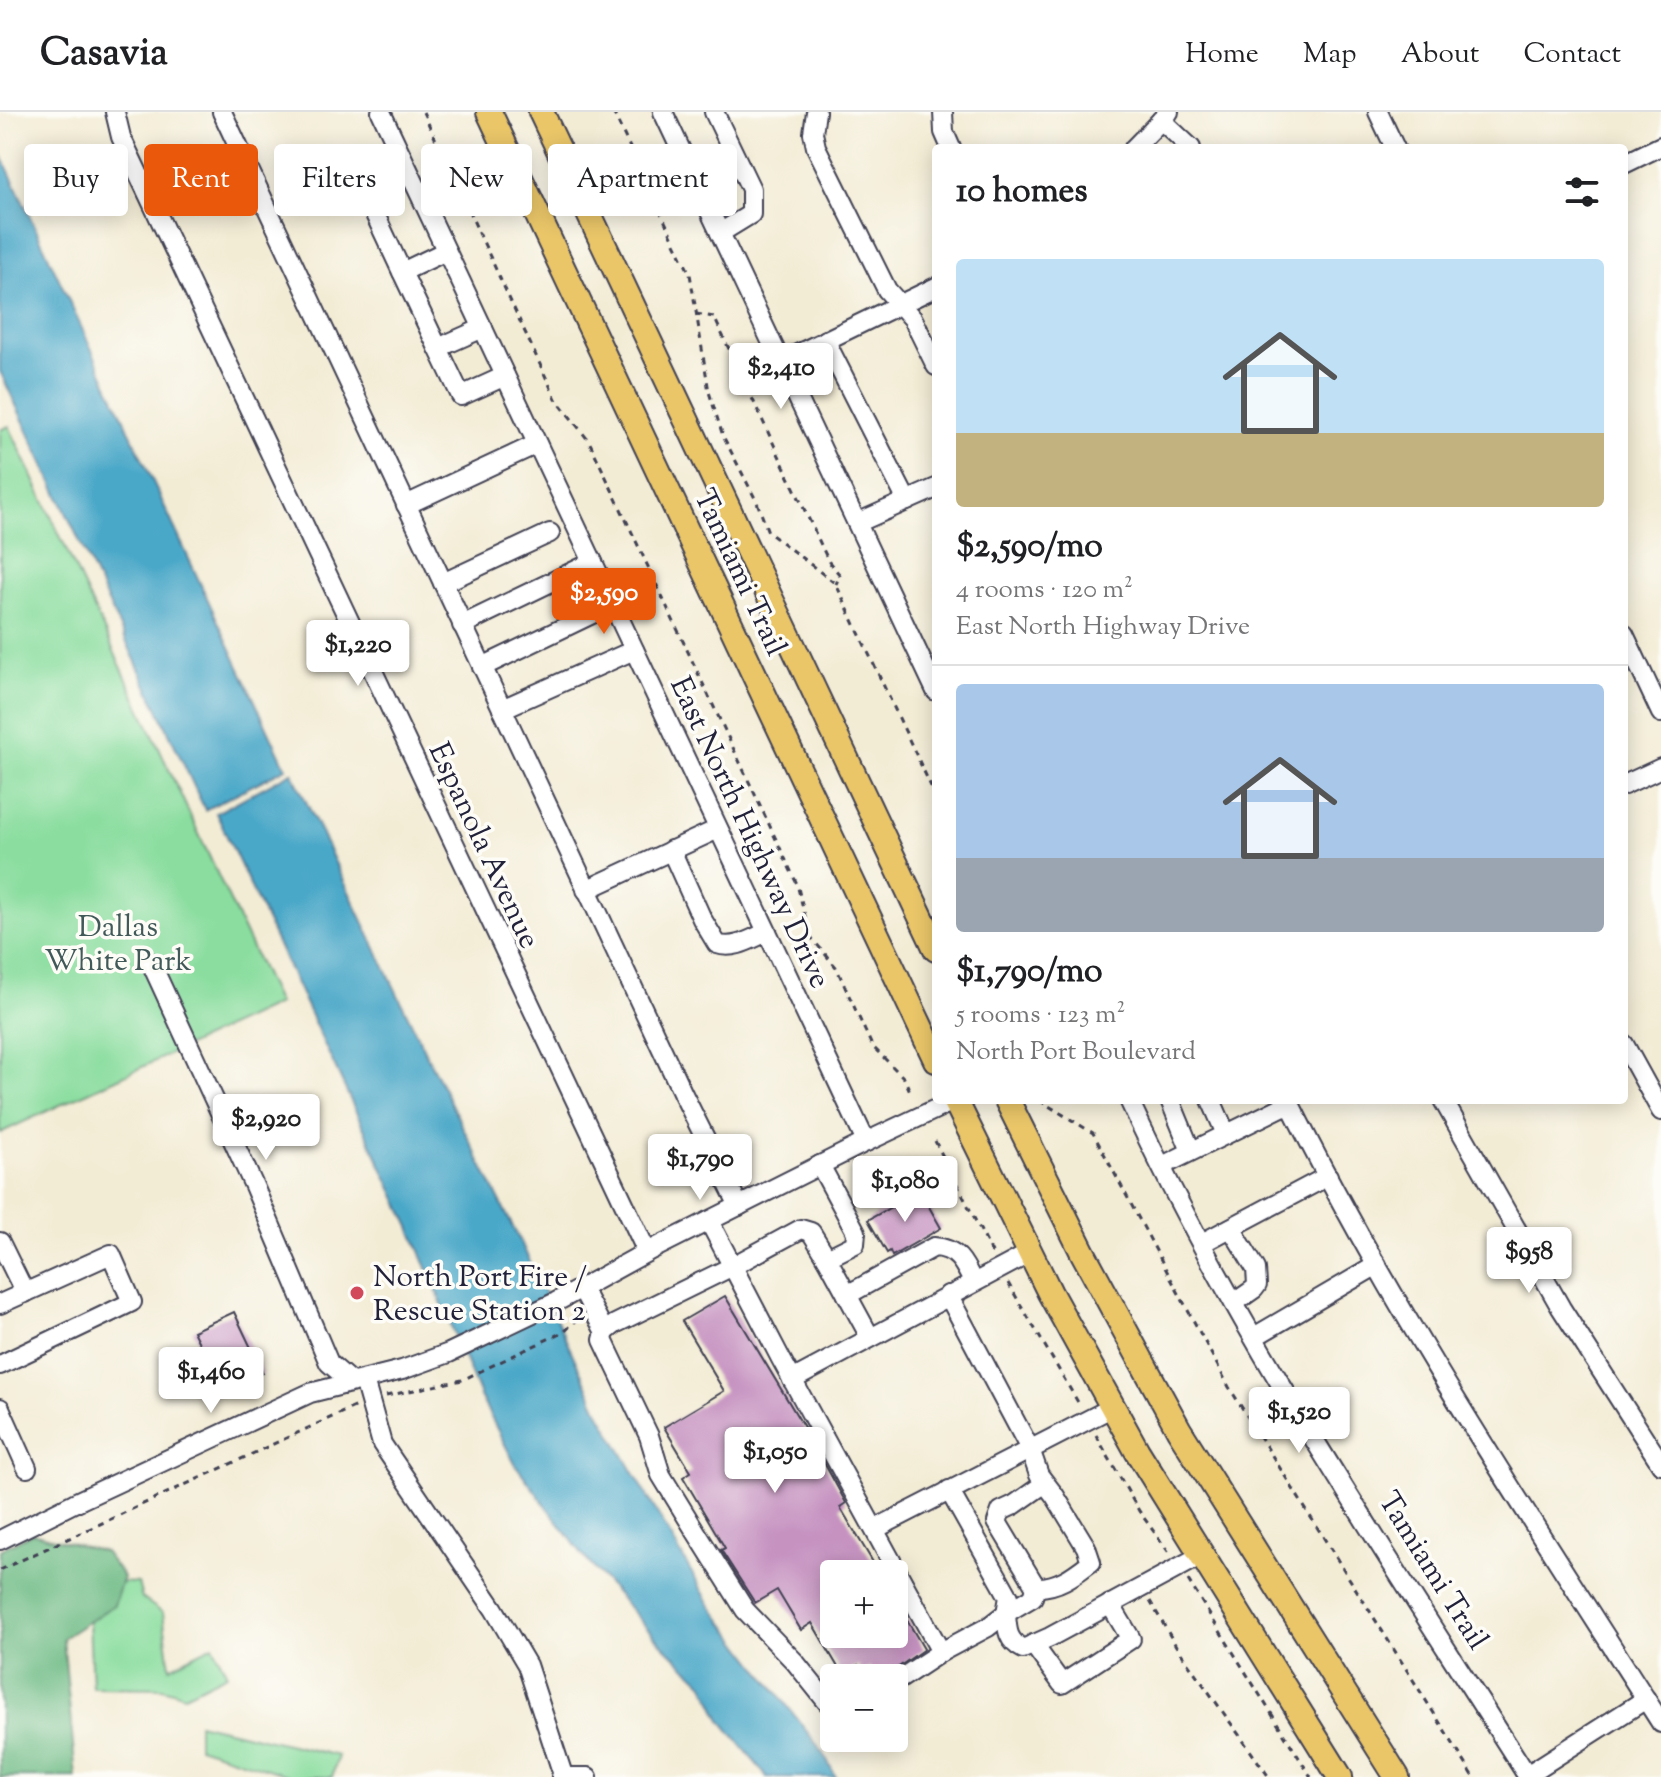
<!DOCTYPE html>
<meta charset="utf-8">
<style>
:root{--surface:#fff;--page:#f6f6f6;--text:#202124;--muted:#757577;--line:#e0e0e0;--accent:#ea580c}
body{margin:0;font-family:"Sorts Mill Goudy",serif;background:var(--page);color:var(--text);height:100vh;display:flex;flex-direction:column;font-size:30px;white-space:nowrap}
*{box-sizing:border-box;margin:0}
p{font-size:26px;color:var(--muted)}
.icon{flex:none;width:44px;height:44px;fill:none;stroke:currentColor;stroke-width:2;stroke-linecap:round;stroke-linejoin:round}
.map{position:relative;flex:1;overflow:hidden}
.drawer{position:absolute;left:932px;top:32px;width:696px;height:960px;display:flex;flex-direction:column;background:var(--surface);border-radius:8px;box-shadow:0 4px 20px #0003}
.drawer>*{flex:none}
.hud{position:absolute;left:24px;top:32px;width:760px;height:72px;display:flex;gap:16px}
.tools{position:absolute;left:820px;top:1448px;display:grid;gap:16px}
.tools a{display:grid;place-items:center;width:88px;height:88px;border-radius:8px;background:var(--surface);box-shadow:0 4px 20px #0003;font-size:40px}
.price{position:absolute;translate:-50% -68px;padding:0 18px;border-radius:8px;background:#fff;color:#222;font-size:26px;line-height:52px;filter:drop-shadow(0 2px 4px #0008)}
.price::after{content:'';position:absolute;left:50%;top:48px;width:24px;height:18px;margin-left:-12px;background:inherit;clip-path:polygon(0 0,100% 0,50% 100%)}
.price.selected{background:var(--accent);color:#fff}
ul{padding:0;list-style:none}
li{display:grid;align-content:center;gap:16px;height:424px;padding:0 24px}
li+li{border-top:2px solid var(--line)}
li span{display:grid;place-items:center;height:248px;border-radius:8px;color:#555}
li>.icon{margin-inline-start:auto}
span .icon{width:144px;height:144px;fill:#fffc;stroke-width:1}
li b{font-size:34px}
h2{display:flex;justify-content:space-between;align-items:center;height:96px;padding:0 24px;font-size:34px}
.tag{padding:0 28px;border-radius:8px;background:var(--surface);box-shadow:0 4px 20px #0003;font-size:28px;line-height:72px}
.tag.selected{background:var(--accent);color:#fff}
header{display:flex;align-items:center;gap:48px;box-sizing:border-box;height:112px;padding:0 40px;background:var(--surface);border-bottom:2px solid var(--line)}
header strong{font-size:38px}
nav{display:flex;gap:44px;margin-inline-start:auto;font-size:28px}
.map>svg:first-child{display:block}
.green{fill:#8add9f;stroke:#56806d;stroke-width:2}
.forest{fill:#6fbc86;stroke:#486f60;stroke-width:2}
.water{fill:#49a7c8;stroke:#366482;stroke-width:2}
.building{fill:#c693c1}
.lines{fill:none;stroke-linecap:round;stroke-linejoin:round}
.minor-casing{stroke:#414052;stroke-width:22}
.major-casing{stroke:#414052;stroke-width:28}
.path{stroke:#414052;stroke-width:3;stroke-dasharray:6 6;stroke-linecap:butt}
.minor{stroke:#fff;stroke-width:18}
.major{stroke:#eac669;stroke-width:24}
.poi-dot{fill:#d1495b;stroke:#fdfcf7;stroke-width:3}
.labels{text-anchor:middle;stroke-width:7;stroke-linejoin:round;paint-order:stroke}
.street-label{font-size:30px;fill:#22223b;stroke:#fdfcf7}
.park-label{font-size:30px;fill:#415a59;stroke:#fdfcf7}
.poi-label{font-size:30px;fill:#22223b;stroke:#fdfcf7;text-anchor:start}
</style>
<header>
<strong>Casavia</strong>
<nav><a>Home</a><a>Map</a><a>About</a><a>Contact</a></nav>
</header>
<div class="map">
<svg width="1661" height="1665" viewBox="0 0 1661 1665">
<rect width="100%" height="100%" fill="#fdfcf7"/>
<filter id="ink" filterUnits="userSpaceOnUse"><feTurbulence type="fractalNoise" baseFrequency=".0125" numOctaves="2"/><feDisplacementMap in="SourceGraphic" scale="16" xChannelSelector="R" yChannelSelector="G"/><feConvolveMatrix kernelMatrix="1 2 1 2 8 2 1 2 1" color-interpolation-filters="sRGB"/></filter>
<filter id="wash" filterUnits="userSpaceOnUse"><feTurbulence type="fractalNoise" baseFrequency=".006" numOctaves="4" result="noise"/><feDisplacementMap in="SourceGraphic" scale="32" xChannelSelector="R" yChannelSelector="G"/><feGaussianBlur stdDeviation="1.8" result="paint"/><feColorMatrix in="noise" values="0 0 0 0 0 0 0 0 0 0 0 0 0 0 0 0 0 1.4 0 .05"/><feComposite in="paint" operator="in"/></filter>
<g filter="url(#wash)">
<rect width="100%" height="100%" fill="#f3ecd5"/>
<g class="green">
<path d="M9 314 278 892 0 1021V318Z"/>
<path d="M113 1470 138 1471 142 1486 163 1501 170 1555 213 1533 227 1562 185 1583 163 1576 92 1575 88 1486Z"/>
<path d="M198 1611 338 1644 332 1665H293L198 1635Z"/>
</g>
<path class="forest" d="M32 1421 104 1440 123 1465 114 1493 63 1526 76 1665H0V1438Z"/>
<g class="water">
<path d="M0 40 286 656 205 698 0 259Z"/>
<path d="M292 660 428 946 525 1139 600 1302 711 1494 824 1642 836 1665H767L721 1608 704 1572 655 1525 585 1446 515 1352 481 1286 410 1115 216 701Z"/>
</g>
<g id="blocks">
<g class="building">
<path d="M920 1079 941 1116 892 1144 890 1139 887 1141 868 1108Z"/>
<path d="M725 1184 811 1327 846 1391 840 1395 880 1462H834V1522H894V1486L924 1537 883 1566H877L870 1555 862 1560 858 1553 842 1562 812 1511 801 1518 777 1478 755 1491 721 1438 725 1436 683 1365 691 1360 664 1315 724 1279 682 1209Z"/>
<path d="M234 1200 263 1261 223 1280 193 1219Z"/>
</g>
</g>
</g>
<g filter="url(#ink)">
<use href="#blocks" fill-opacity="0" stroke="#414052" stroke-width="2"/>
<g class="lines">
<defs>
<g id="minor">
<path d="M115 0 121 25 647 1140"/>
<path d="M222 0 683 982 739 1094"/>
<path d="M381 0 866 1030"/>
<path d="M663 0 936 579"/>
<path d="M714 0 751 77V102L720 121"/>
<path d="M816 0 813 21 816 35 887 178 913 207 936 254"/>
<path d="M943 0 944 20 951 36"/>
<path d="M1378 0 1395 36"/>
<path d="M1161 8 1191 36"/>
<path d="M1134 36 1169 0"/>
<path d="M1624 52 1661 34"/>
<path d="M373 98 402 160 446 139"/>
<path d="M402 160 438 236 483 216"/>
<path d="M825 228 907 389"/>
<path d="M438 236 461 284 505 264"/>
<path d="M781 250 936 175"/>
<path d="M406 393 537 332"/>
<path d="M857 411 936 376"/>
<path d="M443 471 550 421"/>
<path d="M462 513 593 450"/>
<path d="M1624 522 1661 601"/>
<path d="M482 555 613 492"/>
<path d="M502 597 634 538"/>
<path d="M1624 673 1661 656"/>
<path d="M671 738 702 807 717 832C734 838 751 827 767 820"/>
<path d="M586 778 718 717"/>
<path d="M151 851 254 1074 329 1251 351 1270"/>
<path d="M1624 932 1661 999"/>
<path d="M1129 988C1239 1226 1388 1444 1528 1665"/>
<path d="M1170 988 1191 1039"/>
<path d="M1211 988 1226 1022"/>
<path d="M1288 988C1396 1205 1531 1407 1661 1611"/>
<path d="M1443 988 1561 1196 1661 1352"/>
<path d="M820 1053 856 1120 855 1132 827 1146 870 1225"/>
<path d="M1162 1054 1290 991"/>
<path d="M709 1109 781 1247 941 1540 988 1515 1006 1501C1007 1517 1007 1529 1023 1537L1050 1525 1200 1444"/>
<path d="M1231 1116 1256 1157 1257 1173 1254 1177 1234 1191"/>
<path d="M0 1130 25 1181"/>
<path d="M1202 1131 1328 1064"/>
<path d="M827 1146 811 1120 801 1117 733 1154 615 1212 605 1220 603 1228 649 1324 661 1363 696 1420 745 1498 795 1550 827 1590 834 1591"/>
<path d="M582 1177 605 1220"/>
<path d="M847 1183 934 1135C957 1136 964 1151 973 1170"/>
<path d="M948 1183 1030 1337 1039 1363 1055 1384 1086 1435 1091 1450C1074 1463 1058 1476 1036 1475L997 1410 1001 1399 1014 1393 1044 1372"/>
<path d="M0 1192 111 1142 132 1190 0 1253"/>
<path d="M1254 1225 1377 1153"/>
<path d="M364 1268 382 1332 494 1497 527 1553 563 1663"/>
<path d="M792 1268 1030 1141"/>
<path d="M0 1296 27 1356"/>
<path d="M949 1378 1009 1485 1006 1501"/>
<path d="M875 1417 1113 1295"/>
<path d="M0 1428 74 1391 310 1281 402 1258 449 1241 556 1190 647 1140 866 1030 955 988"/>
<path d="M1006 1501 1033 1485 1036 1475"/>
<path d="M1033 1532 1062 1572 1131 1527 1110 1492"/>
<path d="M894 1571 941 1540"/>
<path d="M1527 1663 1646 1587"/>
<path d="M561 1665H588"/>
</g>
<g id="major">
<path d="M489 0 936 948"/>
<path d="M541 0 936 837"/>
<path d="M955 988 1050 1181 1137 1339 1340 1665"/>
<path d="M1007 988 1083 1141 1179 1318 1397 1665"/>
</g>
</defs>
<use href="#minor" class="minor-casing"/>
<use href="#major" class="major-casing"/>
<g class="path">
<path d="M423 0 556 287 589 329 797 772 810 824 836 855 872 934 904 966 910 979"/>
<path d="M613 0 690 162 709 280 723 324 757 390 768 420 836 472 936 685"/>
<path d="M696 202 714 205 829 450 840 463 836 472"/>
<path d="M1039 988 1093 1021 1229 1275 1474 1665"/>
<path d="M935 1029 993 1143"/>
<path d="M1008 1171 1079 1292"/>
<path d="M386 1284 462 1268 565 1219 580 1205"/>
<path d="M1096 1323 1139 1399 1170 1442"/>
<path d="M0 1458 356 1294"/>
<path d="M1188 1468 1311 1665"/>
<path d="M1150 1489 1176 1534 1269 1665"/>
</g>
<use href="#minor" class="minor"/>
<use href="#major" class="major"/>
</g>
</g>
<circle class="poi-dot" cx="357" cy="1181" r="8"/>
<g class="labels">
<g class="street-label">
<text transform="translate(741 460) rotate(65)" y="10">Tamiami Trail</text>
<text transform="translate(751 720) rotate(65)" y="10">East North Highway Drive</text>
<text transform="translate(485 733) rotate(65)" y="10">Espanola Avenue</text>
<text transform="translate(1434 1458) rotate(58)" y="10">Tamiami Trail</text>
</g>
<g class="park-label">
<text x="118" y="824">Dallas<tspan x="118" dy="34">White Park</tspan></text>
</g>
<g class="poi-label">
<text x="373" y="1174">North Port Fire /<tspan x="373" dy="34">Rescue Station 2</tspan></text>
</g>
</g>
</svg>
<div class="tools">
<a>+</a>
<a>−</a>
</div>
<b class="price" style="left:781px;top:299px">$2,410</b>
<b class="price selected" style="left:604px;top:524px">$2,590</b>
<b class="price" style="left:358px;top:576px">$1,220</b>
<b class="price" style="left:266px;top:1050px">$2,920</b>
<b class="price" style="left:700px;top:1090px">$1,790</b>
<b class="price" style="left:905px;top:1112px">$1,080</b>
<b class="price" style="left:1529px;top:1183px">$958</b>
<b class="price" style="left:211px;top:1303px">$1,460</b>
<b class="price" style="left:1299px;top:1343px">$1,520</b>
<b class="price" style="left:775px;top:1383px">$1,050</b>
<div class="hud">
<a class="tag">Buy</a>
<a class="tag selected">Rent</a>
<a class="tag">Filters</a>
<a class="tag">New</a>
<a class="tag">Apartment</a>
</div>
<section class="drawer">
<h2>10 homes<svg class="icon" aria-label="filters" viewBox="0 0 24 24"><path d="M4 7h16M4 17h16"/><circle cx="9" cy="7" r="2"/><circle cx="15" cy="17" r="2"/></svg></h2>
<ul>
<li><span style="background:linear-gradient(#bfe0f5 70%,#c2b280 0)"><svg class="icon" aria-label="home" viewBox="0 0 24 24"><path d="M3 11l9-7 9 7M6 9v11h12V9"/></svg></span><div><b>$2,590/mo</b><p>4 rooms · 120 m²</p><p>East North Highway Drive</p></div></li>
<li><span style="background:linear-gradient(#a9c7e8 70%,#9aa5b1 0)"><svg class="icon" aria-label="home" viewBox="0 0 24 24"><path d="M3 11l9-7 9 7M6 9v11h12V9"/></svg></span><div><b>$1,790/mo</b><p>5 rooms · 123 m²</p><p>North Port Boulevard</p></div></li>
</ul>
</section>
</div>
